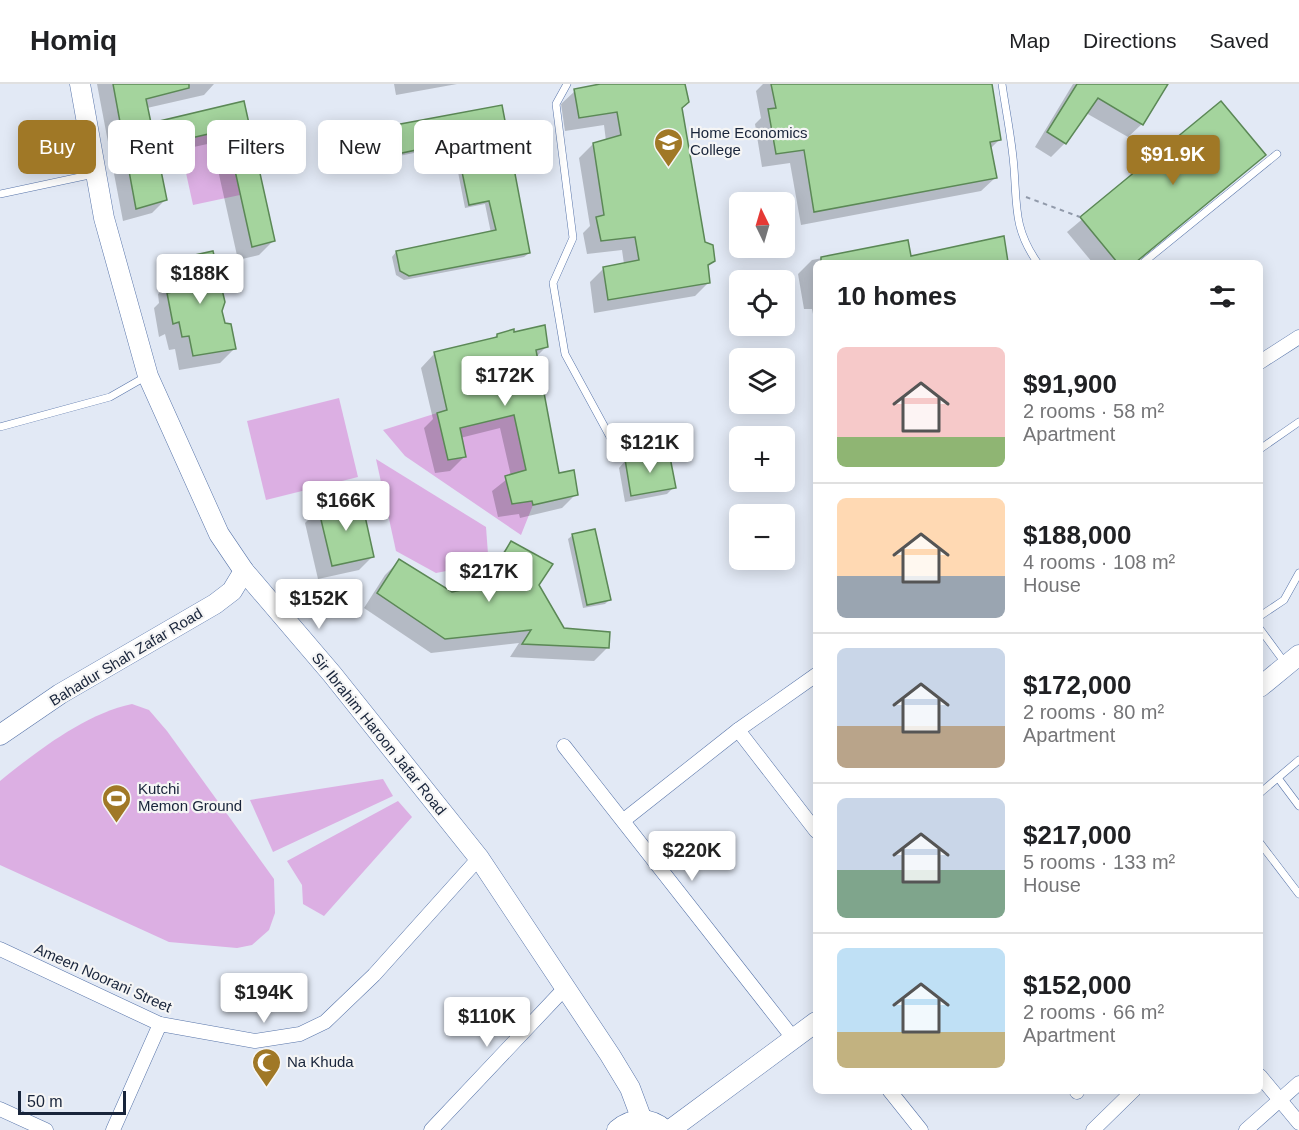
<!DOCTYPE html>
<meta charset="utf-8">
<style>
:root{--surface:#fff;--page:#f2f2f2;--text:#202124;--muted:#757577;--line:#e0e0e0;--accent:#a07826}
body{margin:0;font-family:Helvetica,sans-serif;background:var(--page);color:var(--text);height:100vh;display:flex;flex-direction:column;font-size:22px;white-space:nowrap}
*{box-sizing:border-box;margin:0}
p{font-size:20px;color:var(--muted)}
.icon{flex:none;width:33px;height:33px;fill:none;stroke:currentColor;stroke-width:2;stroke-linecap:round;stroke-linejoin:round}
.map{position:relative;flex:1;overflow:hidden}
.sheet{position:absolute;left:813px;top:176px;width:450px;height:834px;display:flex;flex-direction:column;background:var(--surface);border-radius:9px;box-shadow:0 3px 15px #0003}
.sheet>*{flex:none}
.banner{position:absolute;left:18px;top:36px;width:570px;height:54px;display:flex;gap:12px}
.needle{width:39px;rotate:355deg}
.buttons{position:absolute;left:729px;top:108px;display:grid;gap:12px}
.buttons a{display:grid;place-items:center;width:66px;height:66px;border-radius:9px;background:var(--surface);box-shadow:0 3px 15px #0003;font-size:30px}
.scale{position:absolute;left:18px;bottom:15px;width:108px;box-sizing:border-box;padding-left:6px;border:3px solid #18243a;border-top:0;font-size:16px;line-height:21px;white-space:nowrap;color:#18243a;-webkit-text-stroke:4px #f5f5f5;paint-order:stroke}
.price{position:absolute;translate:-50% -51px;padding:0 14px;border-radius:6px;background:#fff;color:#222;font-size:20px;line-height:39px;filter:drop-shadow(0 2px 3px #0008)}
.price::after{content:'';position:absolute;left:50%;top:36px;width:18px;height:14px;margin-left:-9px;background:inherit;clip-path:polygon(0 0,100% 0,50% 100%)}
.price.on{background:var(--accent);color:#fff}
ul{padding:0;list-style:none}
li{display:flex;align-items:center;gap:18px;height:150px;padding:0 24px}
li+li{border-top:2px solid var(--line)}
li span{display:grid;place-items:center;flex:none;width:168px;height:120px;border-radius:9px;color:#555}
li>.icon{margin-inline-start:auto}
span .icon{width:72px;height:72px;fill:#fffc;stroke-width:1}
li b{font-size:26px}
h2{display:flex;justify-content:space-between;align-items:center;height:72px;padding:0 24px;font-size:26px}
.chip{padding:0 21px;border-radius:9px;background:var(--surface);box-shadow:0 3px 15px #0003;font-size:21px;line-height:54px}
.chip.on{background:var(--accent);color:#fff}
header{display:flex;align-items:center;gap:36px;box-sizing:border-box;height:84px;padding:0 30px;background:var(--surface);border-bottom:2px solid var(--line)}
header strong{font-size:28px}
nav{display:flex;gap:33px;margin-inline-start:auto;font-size:21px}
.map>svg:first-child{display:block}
.green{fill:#dcafe3}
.shadow{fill:#0003}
.building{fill:#a4d49d;stroke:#5b8856;stroke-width:1.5}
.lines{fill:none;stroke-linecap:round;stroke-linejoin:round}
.lane-casing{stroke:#5774a9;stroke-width:8}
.street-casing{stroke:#5774a9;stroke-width:15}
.secondary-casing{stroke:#5774a9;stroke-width:21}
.path{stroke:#919aaa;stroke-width:2;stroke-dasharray:4.5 4.5;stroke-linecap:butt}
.lane{stroke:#fff;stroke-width:7}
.street{stroke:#fff;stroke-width:14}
.secondary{stroke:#fff;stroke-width:20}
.labels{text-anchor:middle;stroke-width:4.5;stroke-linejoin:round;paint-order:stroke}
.poi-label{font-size:15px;fill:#18243a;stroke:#f5f5f5;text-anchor:start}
.street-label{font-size:15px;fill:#18243a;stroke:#f5f5f5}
</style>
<header>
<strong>Homiq</strong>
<nav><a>Map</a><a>Directions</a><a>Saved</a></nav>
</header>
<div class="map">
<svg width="1299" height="1046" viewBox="0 0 1299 1046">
<rect width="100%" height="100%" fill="#e2e9f5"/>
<g class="green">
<path d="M226 46 240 111 193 121 179 57Z"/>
<path d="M339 314 358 393 266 416 247 337Z"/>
<path d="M437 329 449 376 466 373 460 344 514 331 526 386 505 392 533 417V421L521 451 405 372 383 346Z"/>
<path d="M376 375 486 443 488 470 477 481 436 489 396 467Z"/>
<path d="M132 620 149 626 167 647 274 795 275 829 269 846 252 861 237 864 169 858 0 781V697C37 667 85 630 132 620Z"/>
<path d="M383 695 393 712 273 768 250 716Z"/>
<path d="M398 717 412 733 324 832 303 820 302 801 287 777Z"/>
</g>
<g class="shadow">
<path d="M97 0H214L204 11 147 24 150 40 243 19 273 157 259 171 238 176 212 59 157 71 166 115 152 129 123 137Z"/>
<path d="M394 0H457L396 11Z"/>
<path d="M608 0H680L681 24 704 159 713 177 707 184 709 198 695 212 594 229 590 198 604 184 624 180 622 166 587 170 583 149 590 142 579 74 593 60 606 57 604 41 565 47 561 20 575 7Z"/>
<path d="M763 0H990L1000 55 990 65 995 94 981 107 801 141 790 79 762 83 755 40 761 34 756 7Z"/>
<path d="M1073 0H1166L1142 40 1128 53 1086 29 1065 59 1051 73 1035 63Z"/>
<path d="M1221 19 1264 71 1137 178H1092L1067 148Z"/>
<path d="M501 23 529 169 524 173 404 196 396 191 392 173 396 168 491 149 485 120 465 124 458 88 462 84 483 80 479 56 374 77 370 60 375 50 379 46Z"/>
<path d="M1003 154 1006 178H816V245L812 225H804L798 190 812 176 907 158 910 174Z"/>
<path d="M173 177 234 265 220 279 179 286 175 265 169 266 165 250 159 253 154 224 159 219 158 210 163 206 159 191Z"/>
<path d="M513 250 546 263 536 273 558 390 576 410 562 424 520 434 519 430 498 433 492 407 511 392 500 344 460 354 464 373 450 387 435 389 424 344 433 335 421 284 434 270 492 256 497 251Z"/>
<path d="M625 377 674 403 667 410 625 418 619 384Z"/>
<path d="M319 425 373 472 359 486 318 495 305 439Z"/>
<path d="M573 451 609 516 605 520 583 524 568 455Z"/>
<path d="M512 459 563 546 608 563 594 577 510 573 519 559 431 569 364 524 385 491 399 477 452 509 480 503 498 473Z"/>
</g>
<g class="building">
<path d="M113 0H189V4L146 15 151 39 244 17 275 157 252 163 226 46 156 62 167 116 136 125Z"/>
<path d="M600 0H685L689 18 682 24 705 158 713 161 715 177 708 181 710 199 608 216 603 183 639 176 635 153 601 157 596 133 604 131 593 59 621 51 617 28 579 34 574 5Z"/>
<path d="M771 0H992L1001 56 990 58 997 94 814 128 804 66 776 70 768 25 776 24Z"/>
<path d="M1077 0H1168L1143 41 1098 14 1066 60 1047 48Z"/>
<path d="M1221 17 1266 71 1136 178H1117L1080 133Z"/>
<path d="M502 21 530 169 409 192 400 187 396 167 496 146 489 117 469 121 461 83 488 77 483 52 378 74 374 54 379 44Z"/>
<path d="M1004 152 1008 178H821V173L908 156 911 172Z"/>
<path d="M213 167 225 218 222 227 225 239 231 240 236 265 193 272 189 252 182 253 179 238 173 240 167 209 173 208 171 195 177 194 172 176Z"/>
<path d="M545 241 548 263 536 266 559 389 574 386 578 411 533 421 532 417 512 420 505 392 526 386 514 331 460 344 466 373 448 376 437 329 447 326 434 268 497 253V250L514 245V248Z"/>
<path d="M669 368 676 404 631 412 625 375Z"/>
<path d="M361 414 374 473 332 482 318 423Z"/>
<path d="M595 445 611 516 587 521 572 450Z"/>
<path d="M511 457 553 480 539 501 564 544 610 548 609 564 522 560 531 546 445 555 377 509 399 475 452 508 485 501Z"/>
</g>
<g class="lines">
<defs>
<g id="lane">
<path d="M567 0 556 20 573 154 553 199 565 270 615 362"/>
<path d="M1002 0C1006 28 1012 56 1014 84 1017 123 1014 145 1037 178"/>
<path d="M0 110 94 90"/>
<path d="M1144 178 1277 70"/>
<path d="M0 343 110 313 145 293"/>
<path d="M1260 365 1299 338"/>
<path d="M1260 532 1284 516 1299 489"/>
<path d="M1260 545 1285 579"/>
<path d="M1278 694 1299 722"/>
<path d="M1260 709 1299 676"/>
<path d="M1260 759 1299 810"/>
</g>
<g id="street">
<path d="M1260 278 1299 253"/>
<path d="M738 646 816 747"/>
<path d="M564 662 793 954"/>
<path d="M624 736 738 646 816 591"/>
<path d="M0 865 160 940 255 957 300 950 325 938 374 891 479 774"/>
<path d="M1260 992 1299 1039"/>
<path d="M889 1006 921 1046"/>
<path d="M1076 1006 1077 1008"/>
<path d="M0 1025 46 1046"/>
<path d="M113 1046 160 940"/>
<path d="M431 1046 566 903"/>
<path d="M1093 1046 1134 1006"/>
<path d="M1246 1046 1299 999"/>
</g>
<g id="secondary">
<path d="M80 0 104 134 148 292 219 450 244 487 332 590 479 774 610 971 630 1004 642 1036"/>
<path d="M1260 603 1299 571"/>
<path d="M0 651 60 610 215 520 232 507 244 487"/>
<path d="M617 1046C632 1033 651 1033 665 1046"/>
<path d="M670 1046 816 938"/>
</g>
</defs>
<use href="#lane" class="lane-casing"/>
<use href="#street" class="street-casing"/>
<use href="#secondary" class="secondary-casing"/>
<path class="path" d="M1026 113 1080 133"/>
<use href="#lane" class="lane"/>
<use href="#street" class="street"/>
<use href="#secondary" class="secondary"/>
</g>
<defs>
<symbol id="university-pin" viewBox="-11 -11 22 30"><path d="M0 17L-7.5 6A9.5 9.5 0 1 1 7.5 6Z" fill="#a07826" stroke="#f5f5f5"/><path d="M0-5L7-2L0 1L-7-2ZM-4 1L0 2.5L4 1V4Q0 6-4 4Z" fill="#fff"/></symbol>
<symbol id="stadium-pin" viewBox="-11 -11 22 30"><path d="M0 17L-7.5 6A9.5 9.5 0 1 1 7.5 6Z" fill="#a07826" stroke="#f5f5f5"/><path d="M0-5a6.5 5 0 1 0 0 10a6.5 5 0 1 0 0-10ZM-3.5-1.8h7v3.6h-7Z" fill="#fff"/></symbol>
<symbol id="mosque-pin" viewBox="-11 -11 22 30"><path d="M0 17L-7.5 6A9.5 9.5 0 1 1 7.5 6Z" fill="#a07826" stroke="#f5f5f5"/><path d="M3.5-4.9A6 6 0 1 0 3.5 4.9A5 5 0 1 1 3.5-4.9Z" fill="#fff"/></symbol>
</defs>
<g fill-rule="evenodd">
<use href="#university-pin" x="652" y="42" width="33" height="45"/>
<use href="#stadium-pin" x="100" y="698" width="33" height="45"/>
<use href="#mosque-pin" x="250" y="962" width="33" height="45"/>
</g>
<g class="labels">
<g class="poi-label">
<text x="690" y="54">Home Economics<tspan x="690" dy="17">College</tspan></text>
<text x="138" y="710">Kutchi<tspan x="138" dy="17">Memon Ground</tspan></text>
<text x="287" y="983">Na Khuda</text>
</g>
<g class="street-label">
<text transform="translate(126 573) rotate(-31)" y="5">Bahadur Shah Zafar Road</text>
<text transform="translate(379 650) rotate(51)" y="5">Sir Ibrahim Haroon Jafar Road</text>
<text transform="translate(103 894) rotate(24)" y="5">Ameen Noorani Street</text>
</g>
</g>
</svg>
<div class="buttons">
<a><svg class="needle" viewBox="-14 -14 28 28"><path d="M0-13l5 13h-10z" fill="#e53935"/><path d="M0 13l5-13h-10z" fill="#757577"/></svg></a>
<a><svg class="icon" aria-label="locate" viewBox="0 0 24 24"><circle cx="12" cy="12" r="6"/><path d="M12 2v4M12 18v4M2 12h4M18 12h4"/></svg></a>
<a><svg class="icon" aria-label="layers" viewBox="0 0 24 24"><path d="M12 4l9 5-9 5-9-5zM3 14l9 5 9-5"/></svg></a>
<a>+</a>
<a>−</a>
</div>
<div class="scale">50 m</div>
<b class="price on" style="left:1173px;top:102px">$91.9K</b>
<b class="price" style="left:200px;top:221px">$188K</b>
<b class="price" style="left:505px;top:323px">$172K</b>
<b class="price" style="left:650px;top:390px">$121K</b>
<b class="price" style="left:346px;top:448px">$166K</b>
<b class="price" style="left:489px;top:519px">$217K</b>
<b class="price" style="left:319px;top:546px">$152K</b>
<b class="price" style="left:692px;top:798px">$220K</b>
<b class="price" style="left:264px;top:940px">$194K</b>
<b class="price" style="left:487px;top:964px">$110K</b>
<div class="banner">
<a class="chip on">Buy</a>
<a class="chip">Rent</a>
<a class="chip">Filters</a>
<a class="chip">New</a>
<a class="chip">Apartment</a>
</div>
<section class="sheet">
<h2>10 homes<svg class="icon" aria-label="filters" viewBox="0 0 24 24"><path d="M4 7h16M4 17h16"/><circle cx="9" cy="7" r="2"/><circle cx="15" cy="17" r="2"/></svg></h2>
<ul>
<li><span style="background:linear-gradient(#f6c9c9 75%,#8fb573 0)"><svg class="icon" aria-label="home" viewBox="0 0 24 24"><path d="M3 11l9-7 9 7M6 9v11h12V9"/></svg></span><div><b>$91,900</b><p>2 rooms · 58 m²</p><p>Apartment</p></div></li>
<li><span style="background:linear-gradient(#ffd9b3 65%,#9aa5b1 0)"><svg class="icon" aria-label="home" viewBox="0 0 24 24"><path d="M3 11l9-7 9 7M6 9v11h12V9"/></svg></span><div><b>$188,000</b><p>4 rooms · 108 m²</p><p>House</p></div></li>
<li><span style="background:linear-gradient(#c9d6e8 65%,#b9a48a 0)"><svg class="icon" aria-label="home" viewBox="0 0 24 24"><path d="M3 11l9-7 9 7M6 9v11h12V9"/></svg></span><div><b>$172,000</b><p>2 rooms · 80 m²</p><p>Apartment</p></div></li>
<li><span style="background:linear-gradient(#c9d6e8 60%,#7fa58c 0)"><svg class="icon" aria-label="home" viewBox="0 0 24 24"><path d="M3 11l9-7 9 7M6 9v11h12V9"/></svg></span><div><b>$217,000</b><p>5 rooms · 133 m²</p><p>House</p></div></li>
<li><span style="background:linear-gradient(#bfe0f5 70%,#c2b280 0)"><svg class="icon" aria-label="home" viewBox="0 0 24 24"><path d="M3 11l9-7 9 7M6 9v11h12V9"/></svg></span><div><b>$152,000</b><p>2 rooms · 66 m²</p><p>Apartment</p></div></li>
</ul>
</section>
</div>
